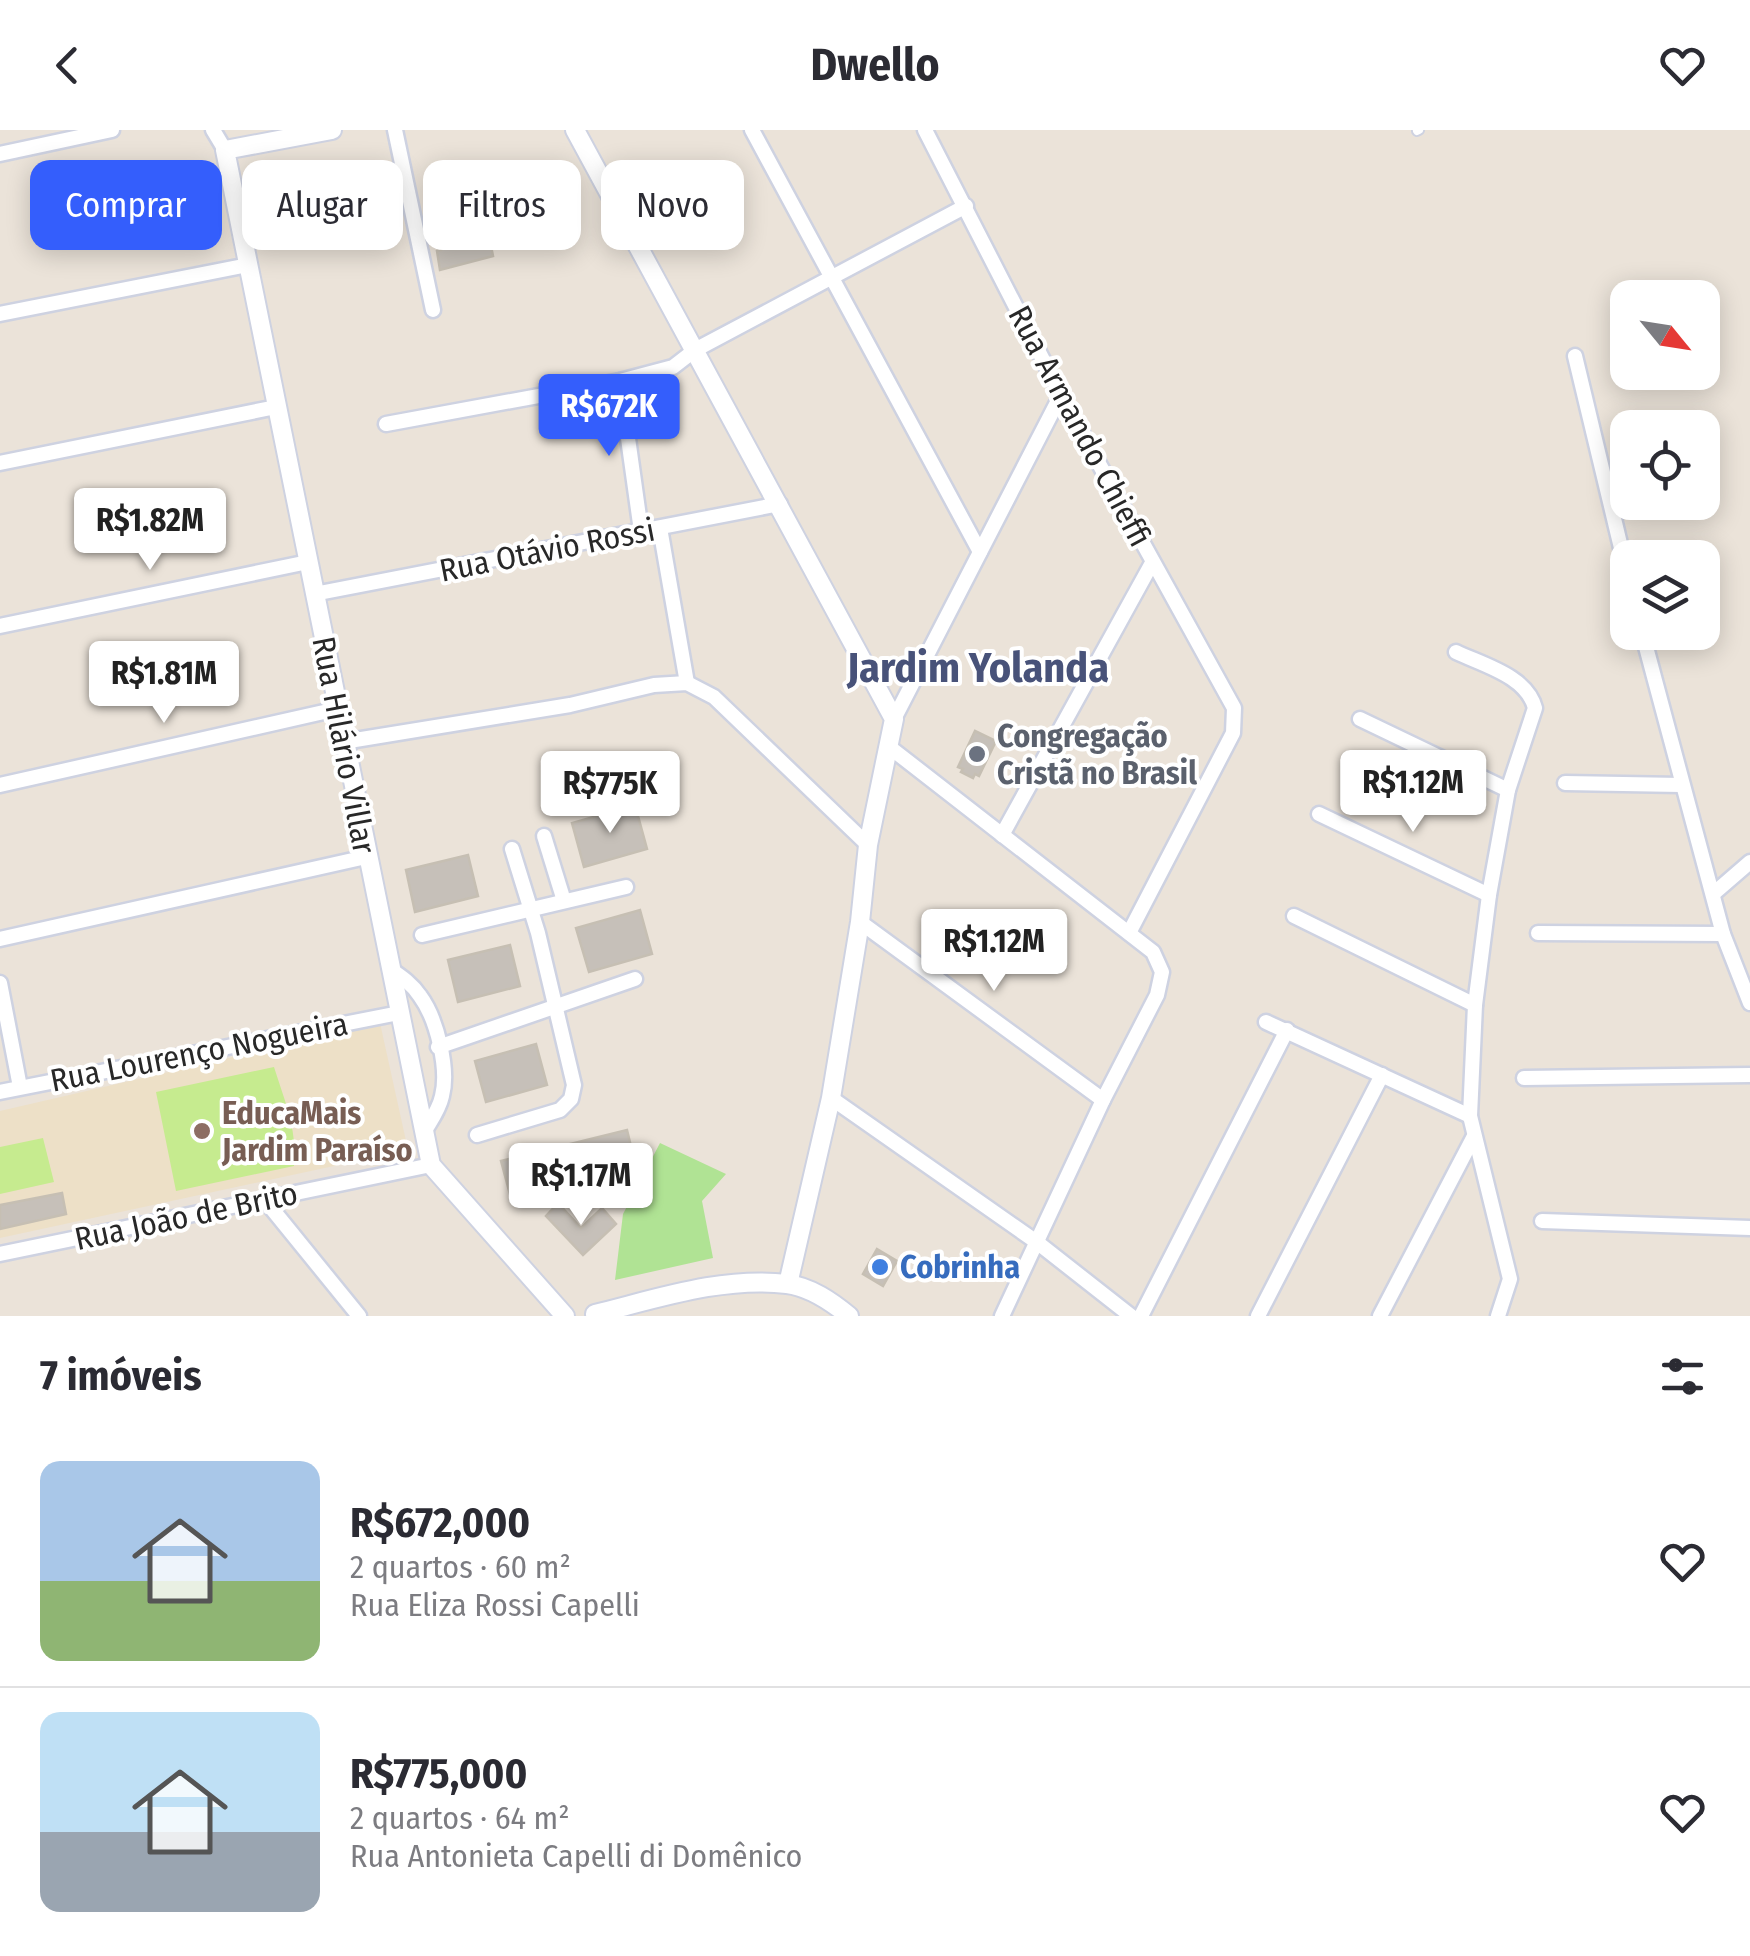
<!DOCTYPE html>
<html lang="pt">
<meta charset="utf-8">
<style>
:root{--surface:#fff;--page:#f7f7f7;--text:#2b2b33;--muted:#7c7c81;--line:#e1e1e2;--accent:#345efc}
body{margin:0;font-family:"Fira Sans Condensed",sans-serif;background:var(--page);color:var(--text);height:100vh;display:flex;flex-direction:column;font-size:38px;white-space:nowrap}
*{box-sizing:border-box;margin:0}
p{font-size:32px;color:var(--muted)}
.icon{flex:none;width:55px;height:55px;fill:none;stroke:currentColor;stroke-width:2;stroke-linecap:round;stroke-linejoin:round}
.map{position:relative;height:1186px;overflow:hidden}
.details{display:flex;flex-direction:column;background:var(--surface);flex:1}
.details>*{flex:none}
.top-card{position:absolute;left:30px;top:30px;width:1000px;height:90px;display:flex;gap:20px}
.needle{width:65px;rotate:120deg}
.buttons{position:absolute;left:1610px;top:150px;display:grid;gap:20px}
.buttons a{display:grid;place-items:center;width:110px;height:110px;border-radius:20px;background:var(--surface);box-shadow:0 5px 25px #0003;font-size:50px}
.price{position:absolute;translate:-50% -85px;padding:0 22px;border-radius:10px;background:#fff;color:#222;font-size:32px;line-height:65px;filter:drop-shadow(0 2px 5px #0008)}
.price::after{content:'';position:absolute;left:50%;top:60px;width:30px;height:22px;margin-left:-15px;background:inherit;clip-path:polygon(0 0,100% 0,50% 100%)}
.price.selected{background:var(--accent);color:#fff}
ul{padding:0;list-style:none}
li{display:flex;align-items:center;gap:30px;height:250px;padding:0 40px}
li+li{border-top:2px solid var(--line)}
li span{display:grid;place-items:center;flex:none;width:280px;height:200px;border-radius:20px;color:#555}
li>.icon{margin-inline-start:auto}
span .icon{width:120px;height:120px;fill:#fffc;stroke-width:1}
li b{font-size:42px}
h2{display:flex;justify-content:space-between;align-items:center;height:120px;padding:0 40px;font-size:42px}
.tag{padding:0 35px;border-radius:20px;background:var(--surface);box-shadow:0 5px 25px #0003;font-size:35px;line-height:90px}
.tag.selected{background:var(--accent);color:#fff}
header{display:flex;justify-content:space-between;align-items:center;height:130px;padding:0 40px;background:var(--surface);font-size:45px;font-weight:700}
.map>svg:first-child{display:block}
.education{fill:#ede0c7}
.green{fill:#b0e394}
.pitch{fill:#c6eb8f}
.building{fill:#c6c0b9;stroke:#c6bfb3;stroke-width:2.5}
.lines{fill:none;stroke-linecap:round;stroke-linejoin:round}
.service-casing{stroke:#ced2e1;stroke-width:12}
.minor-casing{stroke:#ced2e1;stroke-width:19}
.tertiary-casing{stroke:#ced2e1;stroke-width:22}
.service{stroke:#fff;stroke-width:8}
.minor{stroke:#fff;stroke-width:14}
.tertiary{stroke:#fff;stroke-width:18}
.worship-dot{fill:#6b7280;stroke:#fff;stroke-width:4}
.education-dot{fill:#8d6e63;stroke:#fff;stroke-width:4}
.shop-dot{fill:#3f7fe0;stroke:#fff;stroke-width:4}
.labels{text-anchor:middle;stroke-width:8;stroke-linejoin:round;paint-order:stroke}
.street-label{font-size:32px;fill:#282828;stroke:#fff}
.worship-label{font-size:32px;font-weight:bold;fill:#5b616d;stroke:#fff;text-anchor:start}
.education-label{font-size:32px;font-weight:bold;fill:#785e54;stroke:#fff;text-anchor:start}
.shop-label{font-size:32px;font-weight:bold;fill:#366cbe;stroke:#fff;text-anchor:start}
.district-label{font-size:42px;font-weight:bold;fill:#485279;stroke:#fff}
</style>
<header><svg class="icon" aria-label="back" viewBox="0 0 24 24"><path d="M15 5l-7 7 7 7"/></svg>Dwello<svg class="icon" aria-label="heart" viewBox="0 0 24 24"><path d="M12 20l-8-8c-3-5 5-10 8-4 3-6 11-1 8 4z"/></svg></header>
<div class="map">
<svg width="1750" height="1186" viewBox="0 0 1750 1186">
<rect width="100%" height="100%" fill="#ebe3d9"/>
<path class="education" d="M380 893 408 1020 0 1108V981Z"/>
<path class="green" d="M660 1013 726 1044 702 1071 713 1128 615 1150 623 1084Z"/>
<g class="pitch">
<path d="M274 937C284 969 298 1001 294 1036L176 1061 156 962Z"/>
<path d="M43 1008 54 1052 0 1064V1017Z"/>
</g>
<g class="building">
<path d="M478 51 493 126 440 140 437 121 441 120 431 60Z"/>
<path d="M975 601 996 611 979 646 975 644 973 648 961 642 963 639 958 637Z"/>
<path d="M635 675 647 719 584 737 572 693Z"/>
<path d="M468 725 478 766 415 782 406 740Z"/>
<path d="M640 780 652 824 589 842 576 798Z"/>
<path d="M510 815 520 856 458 872 448 830Z"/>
<path d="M536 914 547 955 486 972 475 931Z"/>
<path d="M627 1000 637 1041 512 1072 501 1031Z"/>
<path d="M62 1063 66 1084 0 1099V1075Z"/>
<path d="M558 1073 581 1098 602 1078 616 1094 583 1125 546 1086Z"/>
<path d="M877 1119 897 1131 883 1156 863 1144Z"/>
</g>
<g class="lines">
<defs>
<path id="service" d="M1417 1 1419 0"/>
<g id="minor">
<path d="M213 0 225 20"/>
<path d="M395 0 433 180"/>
<path d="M752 0 980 422"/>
<path d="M925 0 1061 265 1234 578 1233 603 1129 803"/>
<path d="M0 24 112 0"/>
<path d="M0 184 248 135"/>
<path d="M1575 226 1628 447"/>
<path d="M620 251 641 401"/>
<path d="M386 294 620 251 673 237 695 220 966 76"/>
<path d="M0 333 276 277"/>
<path d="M660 398 687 553"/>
<path d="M314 464 780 374"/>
<path d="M0 496 308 432"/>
<path d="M1642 502 1723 804 1750 873"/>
<path d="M1456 522C1483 535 1527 546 1535 578L1508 660 1489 765 1475 875 1470 986 1510 1149 1498 1186"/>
<path d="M894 589 1061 265"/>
<path d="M1360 589 1508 660"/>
<path d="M343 612 570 575 654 555 687 553 714 567 868 715"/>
<path d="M888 616 1153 822 1162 842 1157 865 1103 970 1002 1186"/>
<path d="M1565 653 1681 655"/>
<path d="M0 655 337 579"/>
<path d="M1319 684 1489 765"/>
<path d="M1002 705 1152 433"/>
<path d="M544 706 564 771"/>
<path d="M1713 764 1750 732"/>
<path d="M1294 786 1475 875"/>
<path d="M860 792 1103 970"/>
<path d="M1538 803 1723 804"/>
<path d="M422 805 626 757"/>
<path d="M0 809 366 727"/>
<path d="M390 839C402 847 412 854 420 866 437 889 449 939 442 966 439 980 431 990 424 1002"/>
<path d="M0 853 20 957"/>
<path d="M1266 892 1470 986"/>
<path d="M438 917 635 849"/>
<path d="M1524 948 1750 945"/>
<path d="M0 962 399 883"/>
<path d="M831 968 1038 1113 1131 1186"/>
<path d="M477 1005 560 980 571 969 574 955 538 803 512 719"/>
<path d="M264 1069 359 1186"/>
<path d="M1542 1091 1750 1098"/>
<path d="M0 1124 431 1035"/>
<path d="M1141 1186 1287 900"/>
<path d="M1258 1186 1382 945"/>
<path d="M1380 1186 1473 1008"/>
</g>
<g id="tertiary">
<path d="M332 0 225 20 431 1035 565 1186"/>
<path d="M575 0 894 589 868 715 860 792 831 968 788 1154"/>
<path d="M595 1184C656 1169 723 1146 787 1154 811 1157 832 1172 849 1186"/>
</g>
</defs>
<use href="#service" class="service-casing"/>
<use href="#minor" class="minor-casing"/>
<use href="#tertiary" class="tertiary-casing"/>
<use href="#service" class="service"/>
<use href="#minor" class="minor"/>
<use href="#tertiary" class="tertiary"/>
</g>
<circle class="worship-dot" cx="977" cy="624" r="10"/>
<circle class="education-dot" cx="202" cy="1001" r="10"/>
<circle class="shop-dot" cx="880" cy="1137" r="10"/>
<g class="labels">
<g class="street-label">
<text transform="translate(1080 296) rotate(62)" y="11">Rua Armando Chieffi</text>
<text transform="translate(547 420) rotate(-11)" y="11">Rua Otávio Rossi</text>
<text transform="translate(344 615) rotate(79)" y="11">Rua Hilário Villar</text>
<text transform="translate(199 922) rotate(-11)" y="11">Rua Lourenço Nogueira</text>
<text transform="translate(186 1086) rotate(-12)" y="11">Rua João de Brito</text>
</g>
<g class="worship-label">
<text x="997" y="617">Congregação<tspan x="997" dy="37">Cristã no Brasil</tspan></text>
</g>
<g class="education-label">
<text x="222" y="994">EducaMais<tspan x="222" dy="37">Jardim Paraíso</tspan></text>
</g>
<g class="shop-label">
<text x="900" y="1148">Cobrinha</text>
</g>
<g class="district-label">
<text x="978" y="552">Jardim Yolanda</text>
</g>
</g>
</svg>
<div class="buttons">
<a><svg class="needle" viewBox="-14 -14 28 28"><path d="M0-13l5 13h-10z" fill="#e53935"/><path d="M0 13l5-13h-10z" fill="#7c7c81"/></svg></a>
<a><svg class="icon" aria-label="locate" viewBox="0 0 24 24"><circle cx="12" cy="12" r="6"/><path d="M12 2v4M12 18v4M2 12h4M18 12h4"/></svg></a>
<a><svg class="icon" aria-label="layers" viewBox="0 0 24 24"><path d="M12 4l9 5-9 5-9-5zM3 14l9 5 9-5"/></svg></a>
</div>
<b class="price selected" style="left:609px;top:329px">R$672K</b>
<b class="price" style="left:150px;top:443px">R$1.82M</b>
<b class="price" style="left:164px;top:596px">R$1.81M</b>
<b class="price" style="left:1413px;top:705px">R$1.12M</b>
<b class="price" style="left:610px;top:706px">R$775K</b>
<b class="price" style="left:994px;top:864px">R$1.12M</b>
<b class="price" style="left:581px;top:1098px">R$1.17M</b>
<div class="top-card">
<a class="tag selected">Comprar</a>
<a class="tag">Alugar</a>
<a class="tag">Filtros</a>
<a class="tag">Novo</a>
</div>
</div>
<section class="details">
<h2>7 imóveis<svg class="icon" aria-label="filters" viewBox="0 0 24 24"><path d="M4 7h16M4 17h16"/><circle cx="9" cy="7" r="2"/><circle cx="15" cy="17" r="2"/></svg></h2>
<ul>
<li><span style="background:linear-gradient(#a9c7e8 60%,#8fb573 0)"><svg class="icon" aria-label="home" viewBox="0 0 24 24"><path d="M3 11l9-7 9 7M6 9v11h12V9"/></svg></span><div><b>R$672,000</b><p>2 quartos · 60 m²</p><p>Rua Eliza Rossi Capelli</p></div><svg class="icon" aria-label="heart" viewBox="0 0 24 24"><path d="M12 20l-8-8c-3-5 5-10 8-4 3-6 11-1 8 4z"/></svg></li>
<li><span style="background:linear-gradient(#bfe0f5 60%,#9aa5b1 0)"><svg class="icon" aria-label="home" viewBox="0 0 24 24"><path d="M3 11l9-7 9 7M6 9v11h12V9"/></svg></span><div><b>R$775,000</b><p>2 quartos · 64 m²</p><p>Rua Antonieta Capelli di Domênico</p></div><svg class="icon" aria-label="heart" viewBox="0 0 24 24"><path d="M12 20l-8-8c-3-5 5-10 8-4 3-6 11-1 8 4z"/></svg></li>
</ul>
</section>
